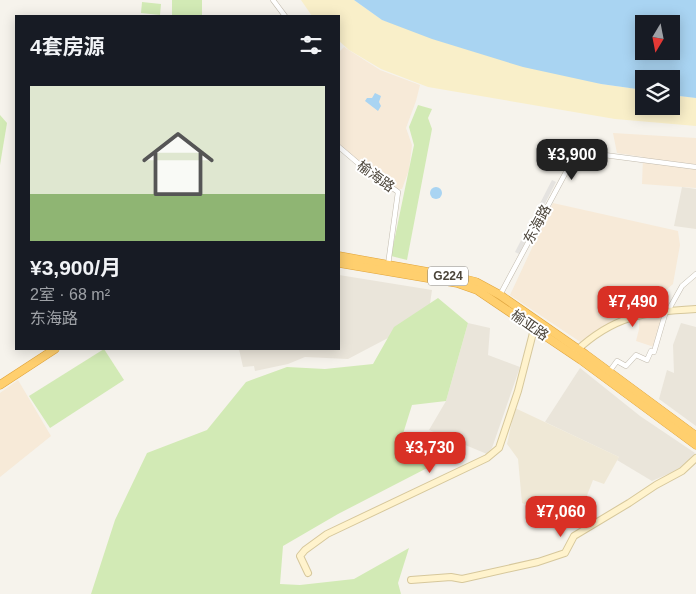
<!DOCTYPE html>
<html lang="zh">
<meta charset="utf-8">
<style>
:root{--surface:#171b24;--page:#20242c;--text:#f1f3f6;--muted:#9ea1a6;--accent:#d93025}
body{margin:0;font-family:Arial,"Noto Sans SC",sans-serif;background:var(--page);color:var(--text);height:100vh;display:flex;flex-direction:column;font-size:19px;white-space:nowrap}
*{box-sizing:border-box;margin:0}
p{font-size:16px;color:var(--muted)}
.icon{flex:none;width:28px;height:28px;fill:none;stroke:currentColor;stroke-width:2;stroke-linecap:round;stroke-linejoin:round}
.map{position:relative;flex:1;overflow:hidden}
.side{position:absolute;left:15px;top:15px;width:325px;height:335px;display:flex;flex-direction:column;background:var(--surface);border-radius:0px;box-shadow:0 2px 12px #0003}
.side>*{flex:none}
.needle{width:32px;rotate:190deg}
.tools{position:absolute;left:635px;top:15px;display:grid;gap:10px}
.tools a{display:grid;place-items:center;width:45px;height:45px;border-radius:0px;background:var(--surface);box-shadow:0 2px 12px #0003;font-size:25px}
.price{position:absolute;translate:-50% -42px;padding:0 11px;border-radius:10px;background:var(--accent);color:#fff;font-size:16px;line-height:32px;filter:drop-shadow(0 1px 2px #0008)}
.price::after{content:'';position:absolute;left:50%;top:30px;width:15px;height:11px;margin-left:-8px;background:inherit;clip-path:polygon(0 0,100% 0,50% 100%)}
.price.current{background:#222;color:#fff}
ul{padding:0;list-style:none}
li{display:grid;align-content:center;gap:10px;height:265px;padding:0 15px}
li span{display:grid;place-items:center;height:155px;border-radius:0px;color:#555}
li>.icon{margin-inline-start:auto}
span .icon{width:90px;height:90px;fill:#fffc;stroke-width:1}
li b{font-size:21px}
h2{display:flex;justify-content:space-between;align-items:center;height:60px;padding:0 15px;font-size:21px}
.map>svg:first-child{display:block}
.residential{fill:#eae5da}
.commercial{fill:#f7ead8}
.education{fill:#efe8d6}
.green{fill:#d2eab5}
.sand{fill:#f9efc9}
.parking{fill:#e5e3e0}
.water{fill:#a9d4f2;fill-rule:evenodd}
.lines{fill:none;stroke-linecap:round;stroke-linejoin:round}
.street-casing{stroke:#c2bbae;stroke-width:5.5}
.secondary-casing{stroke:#d6c79b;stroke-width:8}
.highway-casing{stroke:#e0a43c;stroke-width:9}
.street{stroke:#fff;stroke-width:4.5}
.secondary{stroke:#fff3cd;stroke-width:6}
.highway{stroke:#ffcf6e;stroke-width:8}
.labels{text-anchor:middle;stroke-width:4;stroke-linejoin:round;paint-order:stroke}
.shield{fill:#fff;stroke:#817c74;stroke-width:1}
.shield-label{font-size:12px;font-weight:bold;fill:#4b4439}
.street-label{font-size:14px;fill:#4b4439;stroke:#fff}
</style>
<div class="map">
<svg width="696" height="594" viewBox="0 0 696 594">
<rect width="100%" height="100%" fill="#f6f3ec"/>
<g class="residential">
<path d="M682 187 696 189V229L674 226Z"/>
<path d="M339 275 432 290 428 317 348 359 305 357 288 364 255 371 254 366 243 367 239 349H339Z"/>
<path d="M468 323 490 328 488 355 520 367 492 448 487 454 429 430 446 401Z"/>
<path d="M681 323 696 327V426L659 399 667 370 674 373 673 345Z"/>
<path d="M580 368 640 416 695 453 684 467 652 481 617 460 619 457 545 422Z"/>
</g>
<g class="commercial">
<path d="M344 47 380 70 420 85 416 101 406 128 412 145 409 170 402 189H397L361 164 339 146V52Z"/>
<path d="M613 133 696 138V188L642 184 643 157 617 153Z"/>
<path d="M553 203 678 231 680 245 673 284 650 304 591 334 582 343 510 295Z"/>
<path d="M664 315 654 347 636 341 639 329V319Z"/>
<path d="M18 380 51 436 0 477V393Z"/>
</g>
<path class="education" d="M515 408 619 457 604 484 593 480 576 524 522 503 518 459 507 444Z"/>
<g class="green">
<rect x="172" y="0" width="30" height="16"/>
<path d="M142 2 161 4 160 15 141 13Z"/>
<path d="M418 105 432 109 428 118 432 129 407 260 391 256 414 145 409 127Z"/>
<path d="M0 115 7 123 0 165Z"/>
<path d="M438 298 468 323 446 401 412 405 402 437 412 442C434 432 444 437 462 450L338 514 283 546 280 584 300 585 354 579 409 548 398 583 401 594H91L115 520 147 453 207 430 246 382 287 367 325 369 373 364 394 327Z"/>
<path d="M104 349 124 380 50 428 29 396Z"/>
</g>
<path class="sand" d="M301 0H354L382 20 601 84 644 90V106H671V95L696 98V126L615 119 428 87 381 69 349 50 339 41V16H312Z"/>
<path class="parking" d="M552 180 556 182 519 254 515 252Z"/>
<g class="water">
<path d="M354 0H696V98L671 95V79H644V90L601 84 523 67 432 39 382 20ZM644 24H671V51H644Z"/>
<path d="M375 93 381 96 379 102 381 106 378 111 365 101 367 98H372Z"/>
<circle cx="436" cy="193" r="6"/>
</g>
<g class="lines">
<defs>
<g id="street">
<path d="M273 0 285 16"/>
<path d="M339 147 359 164 398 192 388 265"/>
<path d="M500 295 573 159 578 155 589 153 696 167"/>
<path d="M668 311 682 286 696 274"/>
<path d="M609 372 617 361 626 366 636 355 647 360 651 351 654 352 666 311"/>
</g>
<g id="secondary">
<path d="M575 352C614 315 645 312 696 309"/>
<path d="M308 573 300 556 305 550 327 534 487 458 499 448 518 391 534 329"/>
<path d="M411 580 451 577 462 579 538 562 565 553 574 536 629 503 656 485 682 471 696 458"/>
</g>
<g id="highway">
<path d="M339 256 456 277 476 282 500 295 585 354 696 436"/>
<path d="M339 263 457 283 477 290 581 360 696 445"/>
<path d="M0 385 55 349"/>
</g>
</defs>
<use href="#street" class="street-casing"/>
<use href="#secondary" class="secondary-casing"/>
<use href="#highway" class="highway-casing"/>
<use href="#street" class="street"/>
<use href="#secondary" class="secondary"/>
<use href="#highway" class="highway"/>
</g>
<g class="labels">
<rect class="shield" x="428" y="266.5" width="40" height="19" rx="4"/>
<g class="shield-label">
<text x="448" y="280">G224</text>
</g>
<g class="street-label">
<text transform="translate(376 176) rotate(36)" y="5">榆海路</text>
<text transform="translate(537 224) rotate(-62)" y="5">东海路</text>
<text transform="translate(530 325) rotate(35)" y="5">榆亚路</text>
</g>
</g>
</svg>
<div class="tools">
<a><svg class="needle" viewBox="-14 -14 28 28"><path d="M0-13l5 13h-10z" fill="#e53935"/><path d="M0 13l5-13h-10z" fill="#9ea1a6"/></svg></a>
<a><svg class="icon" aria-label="layers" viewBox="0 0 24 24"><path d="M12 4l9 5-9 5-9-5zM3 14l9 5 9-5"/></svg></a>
</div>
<b class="price current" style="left:572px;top:181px">¥3,900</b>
<b class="price" style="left:633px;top:328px">¥7,490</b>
<b class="price" style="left:430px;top:474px">¥3,730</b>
<b class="price" style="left:561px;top:538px">¥7,060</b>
<section class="side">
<h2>4套房源<svg class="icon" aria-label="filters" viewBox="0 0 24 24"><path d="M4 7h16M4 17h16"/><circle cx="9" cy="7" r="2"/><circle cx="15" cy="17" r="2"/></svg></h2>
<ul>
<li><span style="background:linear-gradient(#dfe7d0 70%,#8fb573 0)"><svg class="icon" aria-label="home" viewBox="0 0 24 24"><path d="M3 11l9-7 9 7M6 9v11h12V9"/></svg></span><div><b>¥3,900/月</b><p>2室 · 68 m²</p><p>东海路</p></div></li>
</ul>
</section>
</div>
